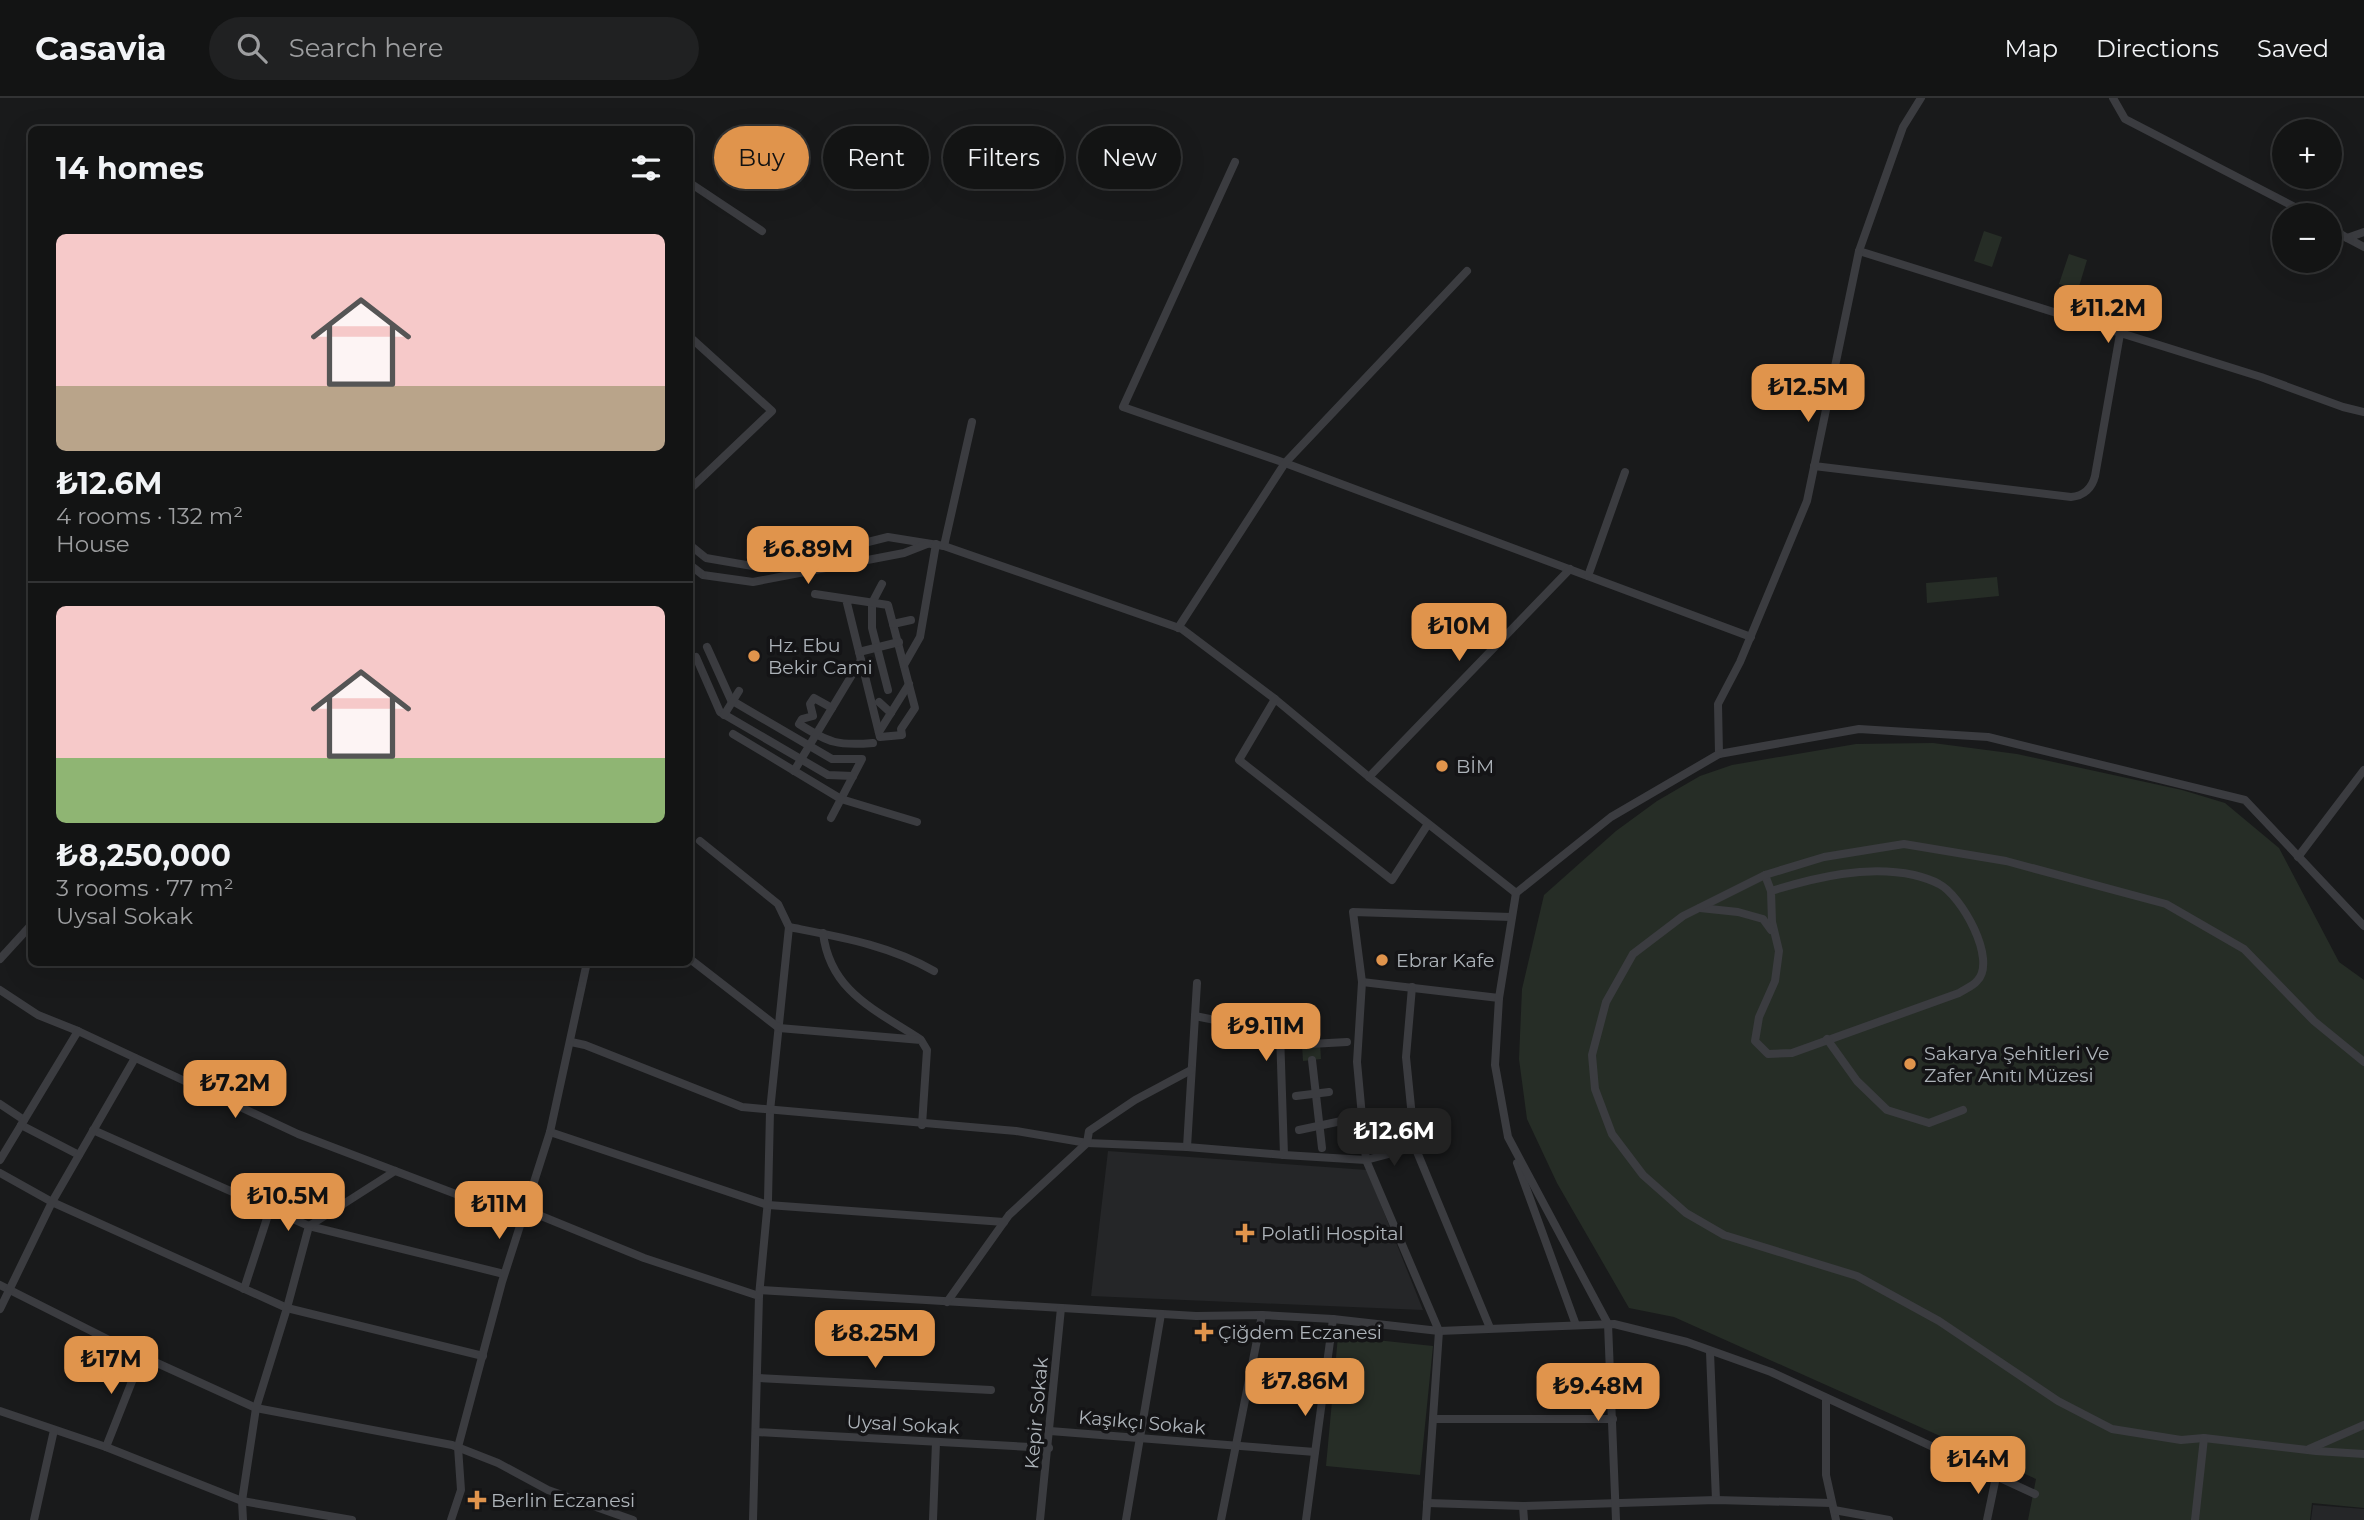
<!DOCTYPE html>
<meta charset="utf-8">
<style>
:root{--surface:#131414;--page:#202122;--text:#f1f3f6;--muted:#9d9ea0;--line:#323334;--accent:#e0944c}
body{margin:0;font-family:Montserrat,sans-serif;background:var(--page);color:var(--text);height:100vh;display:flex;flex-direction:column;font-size:26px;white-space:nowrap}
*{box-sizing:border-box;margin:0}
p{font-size:23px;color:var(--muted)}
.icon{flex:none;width:38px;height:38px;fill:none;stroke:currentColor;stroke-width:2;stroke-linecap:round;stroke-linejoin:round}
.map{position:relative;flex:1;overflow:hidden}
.panel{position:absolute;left:28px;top:28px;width:665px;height:840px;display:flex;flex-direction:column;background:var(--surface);border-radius:10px;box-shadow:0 7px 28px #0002,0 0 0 2px var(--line)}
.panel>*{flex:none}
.guide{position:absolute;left:714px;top:28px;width:665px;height:63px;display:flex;gap:14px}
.tools{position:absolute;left:2272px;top:21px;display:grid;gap:14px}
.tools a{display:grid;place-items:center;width:70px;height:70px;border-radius:50%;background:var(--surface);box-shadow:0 7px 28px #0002,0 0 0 2px var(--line);font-size:35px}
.price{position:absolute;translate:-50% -60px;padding:0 16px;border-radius:14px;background:var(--accent);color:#111;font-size:23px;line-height:46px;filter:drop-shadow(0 2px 4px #0008)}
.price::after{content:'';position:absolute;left:50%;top:42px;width:21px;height:16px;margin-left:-10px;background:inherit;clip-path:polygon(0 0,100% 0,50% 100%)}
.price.on{background:#222;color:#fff}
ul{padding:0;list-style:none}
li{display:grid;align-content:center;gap:14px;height:371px;padding:0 28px}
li+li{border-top:2px solid var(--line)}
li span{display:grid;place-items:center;height:217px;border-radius:10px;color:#555}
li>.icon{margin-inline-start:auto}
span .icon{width:126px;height:126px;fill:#fffc;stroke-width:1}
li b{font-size:30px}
h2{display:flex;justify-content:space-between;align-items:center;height:84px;padding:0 28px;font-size:30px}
.chip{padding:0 24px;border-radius:32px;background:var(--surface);box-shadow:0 7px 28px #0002,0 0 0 2px var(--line);font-size:24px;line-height:63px}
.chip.on{background:var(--accent);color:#111}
header{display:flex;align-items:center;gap:42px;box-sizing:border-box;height:98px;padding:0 35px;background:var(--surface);border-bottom:2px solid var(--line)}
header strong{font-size:33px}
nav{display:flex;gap:38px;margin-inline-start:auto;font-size:24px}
.search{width:490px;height:63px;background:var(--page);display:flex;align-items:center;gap:18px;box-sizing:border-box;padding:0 24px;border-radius:38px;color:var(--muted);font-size:26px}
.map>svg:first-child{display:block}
.built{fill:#252628}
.green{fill:#262d26}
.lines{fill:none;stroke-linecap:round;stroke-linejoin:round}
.street{stroke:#3b3c40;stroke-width:8}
.poi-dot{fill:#e0944c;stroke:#141416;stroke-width:2.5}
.labels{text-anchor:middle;stroke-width:7;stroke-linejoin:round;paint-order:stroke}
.poi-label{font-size:19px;fill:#adb3b9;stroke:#141416;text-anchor:start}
.street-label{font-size:19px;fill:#adb3b9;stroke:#141416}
</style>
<header>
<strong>Casavia</strong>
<div class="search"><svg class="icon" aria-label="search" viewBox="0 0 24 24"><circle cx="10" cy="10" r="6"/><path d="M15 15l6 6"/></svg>Search here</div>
<nav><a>Map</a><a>Directions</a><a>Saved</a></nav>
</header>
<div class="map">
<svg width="2364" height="1422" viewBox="0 0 2364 1422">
<rect width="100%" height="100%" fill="#191a1b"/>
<g class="built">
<path d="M1108 1053 1367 1072 1423 1212 1091 1198Z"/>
<path d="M2313 1407 2364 1411V1422H2311Z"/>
</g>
<g class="green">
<path d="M1984 133 2002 139 1992 169 1974 163Z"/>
<path d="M2069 156 2087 162 2078 192 2059 186Z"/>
<path d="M1997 479 1999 498 1927 505 1926 485Z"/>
<path d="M1933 645 2017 656 2182 692 2225 705 2279 750 2339 864 2364 882V1410L2312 1405 2310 1422H2028L2036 1381 1674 1219 1629 1210 1557 1085 1527 1021 1519 961 1522 891 1544 797 1616 733 1657 703 1700 678 1732 667 1856 646Z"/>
<path d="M1320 945 1321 961 1303 963 1302 947Z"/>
<path d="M1338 1238 1433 1248 1420 1377 1326 1368Z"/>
</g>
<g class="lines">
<g class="street">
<path d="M2113 0 2125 21 2310 117"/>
<path d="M1235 64 1123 309 1285 365 1751 539"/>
<path d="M690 85 762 133"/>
<path d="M2329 129 2347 140"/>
<path d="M2364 134 2347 140 2364 149"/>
<path d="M1859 153 2261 279 2343 309 2364 314"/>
<path d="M690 239 772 313 690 391"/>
<path d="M1814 368 2071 399C2084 398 2092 390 2095 378L2120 236"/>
<path d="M690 447 706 460 764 470 888 439 944 448 1182 531 1275 601 1369 679 1516 795"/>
<path d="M944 448 972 324"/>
<path d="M690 467 703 477 753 484 904 455 927 446"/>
<path d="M1588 478 1625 374"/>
<path d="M882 486 872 505V530L888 592"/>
<path d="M815 496 888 507 915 610 901 631 902 637 880 639 846 501"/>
<path d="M893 526 911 522"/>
<path d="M1178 530 1285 365 1467 173"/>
<path d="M707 549 731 602 832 661H862L831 720"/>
<path d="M859 554 899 544"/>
<path d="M696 559 720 614 828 677 853 678"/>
<path d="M904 567 920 539 936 446"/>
<path d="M1275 601 1239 662 1392 782 1428 726"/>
<path d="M879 604 891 615"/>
<path d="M832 610 814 600 810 606 813 618 802 621 799 626C829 645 838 648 873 645"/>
<path d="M724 617 739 593"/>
<path d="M879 634 909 586"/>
<path d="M733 636 841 701 917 724"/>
<path d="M1719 656 1718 606 1740 564 1807 403 1859 153 1903 29 1921 0"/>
<path d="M794 673 861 562"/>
<path d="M1369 679 1570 471"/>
<path d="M700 743 778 806 789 829 770 1013 768 1102 759 1198 753 1422"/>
<path d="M2298 759 2364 672"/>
<path d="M1765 777 1771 793C1817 779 1866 767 1914 777 1922 779 1932 782 1939 786 1961 797 1998 862 1977 883 1973 888 1965 891 1959 895L1792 955 1768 956 1755 943 1759 919 1775 883 1779 853 1772 824 1771 793"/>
<path d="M1700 810 1738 814 1763 821 1771 832"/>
<path d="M789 829C840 839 889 847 934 873"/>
<path d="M823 835C830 894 876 912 920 941"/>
<path d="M0 861 32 826"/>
<path d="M690 861 779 930 921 942 927 952 922 1027"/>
<path d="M1362 884 1499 900"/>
<path d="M1412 889 1406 959 1415 1049 1490 1230"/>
<path d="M0 892 38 917 78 933"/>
<path d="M1195 918 1280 935 1284 1057"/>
<path d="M1827 941 1857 983 1887 1012 1929 1025 1963 1012"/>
<path d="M571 944 585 947 742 1009 1016 1033 1087 1045 1187 1049 1284 1057 1366 1062 1415 1049"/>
<path d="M1292 947 1347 944"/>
<path d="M1312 962 1322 1050"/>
<path d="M2364 964 2314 923 2244 851 2166 806 2006 763 1904 746 1824 759 1765 777 1683 818 1633 856 1606 904 1592 957 1595 991 1612 1036 1643 1077 1686 1115 1724 1137 1857 1178 1939 1223 2058 1303 2112 1331 2181 1342 2204 1340 2316 1353 2364 1356"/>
<path d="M1296 998 1329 994"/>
<path d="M0 1006 24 1022"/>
<path d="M21 1027 79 1057"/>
<path d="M93 1032 309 1128 504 1176"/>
<path d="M1299 1032 1351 1021"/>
<path d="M550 1034 768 1107 1004 1124"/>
<path d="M1187 1049 1197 885"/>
<path d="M0 1062 78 933 298 1036 469 1101 524 1111 644 1160 759 1198"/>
<path d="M1517 1065 1576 1227"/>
<path d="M0 1075 52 1104 287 1210 483 1258"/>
<path d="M0 1187 135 1255 256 1310 452 1347 498 1365 548 1392 633 1422"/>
<path d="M244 1191 270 1111"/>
<path d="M760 1192 1196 1218 1262 1217 1333 1221 1439 1233 1614 1226 1687 1244 1771 1274 2035 1396"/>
<path d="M947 1204 1009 1117 1087 1045 1089 1033 1135 1002 1191 972"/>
<path d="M0 1211 52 1104 135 960"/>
<path d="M1710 1254 1716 1402"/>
<path d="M757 1280 991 1292"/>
<path d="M1826 1300V1377L1836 1422"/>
<path d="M0 1313 106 1349 242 1403 352 1422"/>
<path d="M1433 1321H1613"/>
<path d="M1050 1333 1315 1354"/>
<path d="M756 1334 1049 1350"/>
<path d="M106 1349 142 1258"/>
<path d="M2309 1351 2364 1327"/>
<path d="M1427 1405 1523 1408 1716 1402 1831 1405"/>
<path d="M1523 1408 1524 1422"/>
<path d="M1834 1412 1889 1422"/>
<path d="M34 1422 54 1332"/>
<path d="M243 1422 242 1403 256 1310 287 1210 309 1128 395 1073"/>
<path d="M451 1422 461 1392 458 1349 502 1184 550 1034 587 864"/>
<path d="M933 1422 936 1344"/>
<path d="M1040 1422 1061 1210"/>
<path d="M1126 1422 1161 1216"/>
<path d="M1221 1422 1262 1217"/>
<path d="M1306 1422 1333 1221"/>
<path d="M1426 1422 1439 1233 1366 1062 1357 964 1362 884 1353 814 1511 819"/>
<path d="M1616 1422 1608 1226 1508 1039 1495 967 1499 900 1516 795 1611 719 1719 656 1859 631 1988 639 2245 702 2364 828"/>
<path d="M1987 1422 1996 1379"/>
<path d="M2195 1422 2204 1340"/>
</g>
</g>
<g class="poi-dot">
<circle cx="754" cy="558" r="7"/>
<circle cx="1442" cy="668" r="7"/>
<circle cx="1382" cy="862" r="7"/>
<circle cx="1910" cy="966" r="7"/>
<path d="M1241.5 1124.5h7v7h7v7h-7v7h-7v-7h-7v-7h7z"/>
<path d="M1200.5 1223.5h7v7h7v7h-7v7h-7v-7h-7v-7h7z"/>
<path d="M473.5 1391.5h7v7h7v7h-7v7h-7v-7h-7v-7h7z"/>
</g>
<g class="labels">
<g class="poi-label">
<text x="768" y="554">Hz. Ebu<tspan x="768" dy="22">Bekir Cami</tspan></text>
<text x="1456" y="675">BİM</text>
<text x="1396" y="869">Ebrar Kafe</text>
<text x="1924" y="962">Sakarya Şehitleri Ve<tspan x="1924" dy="22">Zafer Anıtı Müzesi</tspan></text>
<text x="1261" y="1142">Polatli Hospital</text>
<text x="1218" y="1241">Çiğdem Eczanesi</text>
<text x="491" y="1409">Berlin Eczanesi</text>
</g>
<g class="street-label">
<text transform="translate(1036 1315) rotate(-85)" y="7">Kepir Sokak</text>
<text transform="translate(1142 1324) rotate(5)" y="7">Kaşıkçı Sokak</text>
<text transform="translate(903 1326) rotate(3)" y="7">Uysal Sokak</text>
</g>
</g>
</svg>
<div class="tools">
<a>+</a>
<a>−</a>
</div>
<b class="price" style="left:2108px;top:247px">₺11.2M</b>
<b class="price" style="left:1808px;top:326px">₺12.5M</b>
<b class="price" style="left:808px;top:488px">₺6.89M</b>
<b class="price" style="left:1459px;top:565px">₺10M</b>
<b class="price" style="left:1266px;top:965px">₺9.11M</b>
<b class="price" style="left:235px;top:1022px">₺7.2M</b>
<b class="price on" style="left:1394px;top:1070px">₺12.6M</b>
<b class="price" style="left:288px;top:1135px">₺10.5M</b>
<b class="price" style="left:499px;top:1143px">₺11M</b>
<b class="price" style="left:875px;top:1272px">₺8.25M</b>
<b class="price" style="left:111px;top:1298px">₺17M</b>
<b class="price" style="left:1305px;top:1320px">₺7.86M</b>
<b class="price" style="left:1598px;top:1325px">₺9.48M</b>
<b class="price" style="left:1978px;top:1398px">₺14M</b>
<div class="guide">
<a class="chip on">Buy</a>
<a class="chip">Rent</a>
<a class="chip">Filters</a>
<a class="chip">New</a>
</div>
<section class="panel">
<h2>14 homes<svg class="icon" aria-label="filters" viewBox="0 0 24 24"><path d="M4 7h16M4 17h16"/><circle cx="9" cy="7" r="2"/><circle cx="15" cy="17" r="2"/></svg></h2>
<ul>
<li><span style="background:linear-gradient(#f6c9c9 70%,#b9a48a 0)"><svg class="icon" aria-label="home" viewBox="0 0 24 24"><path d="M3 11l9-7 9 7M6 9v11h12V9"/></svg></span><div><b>₺12.6M</b><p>4 rooms · 132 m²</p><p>House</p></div></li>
<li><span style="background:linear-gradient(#f6c9c9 70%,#8fb573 0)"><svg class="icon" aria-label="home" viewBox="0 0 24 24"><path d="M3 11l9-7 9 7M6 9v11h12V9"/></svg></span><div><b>₺8,250,000</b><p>3 rooms · 77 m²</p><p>Uysal Sokak</p></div></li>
</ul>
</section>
</div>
